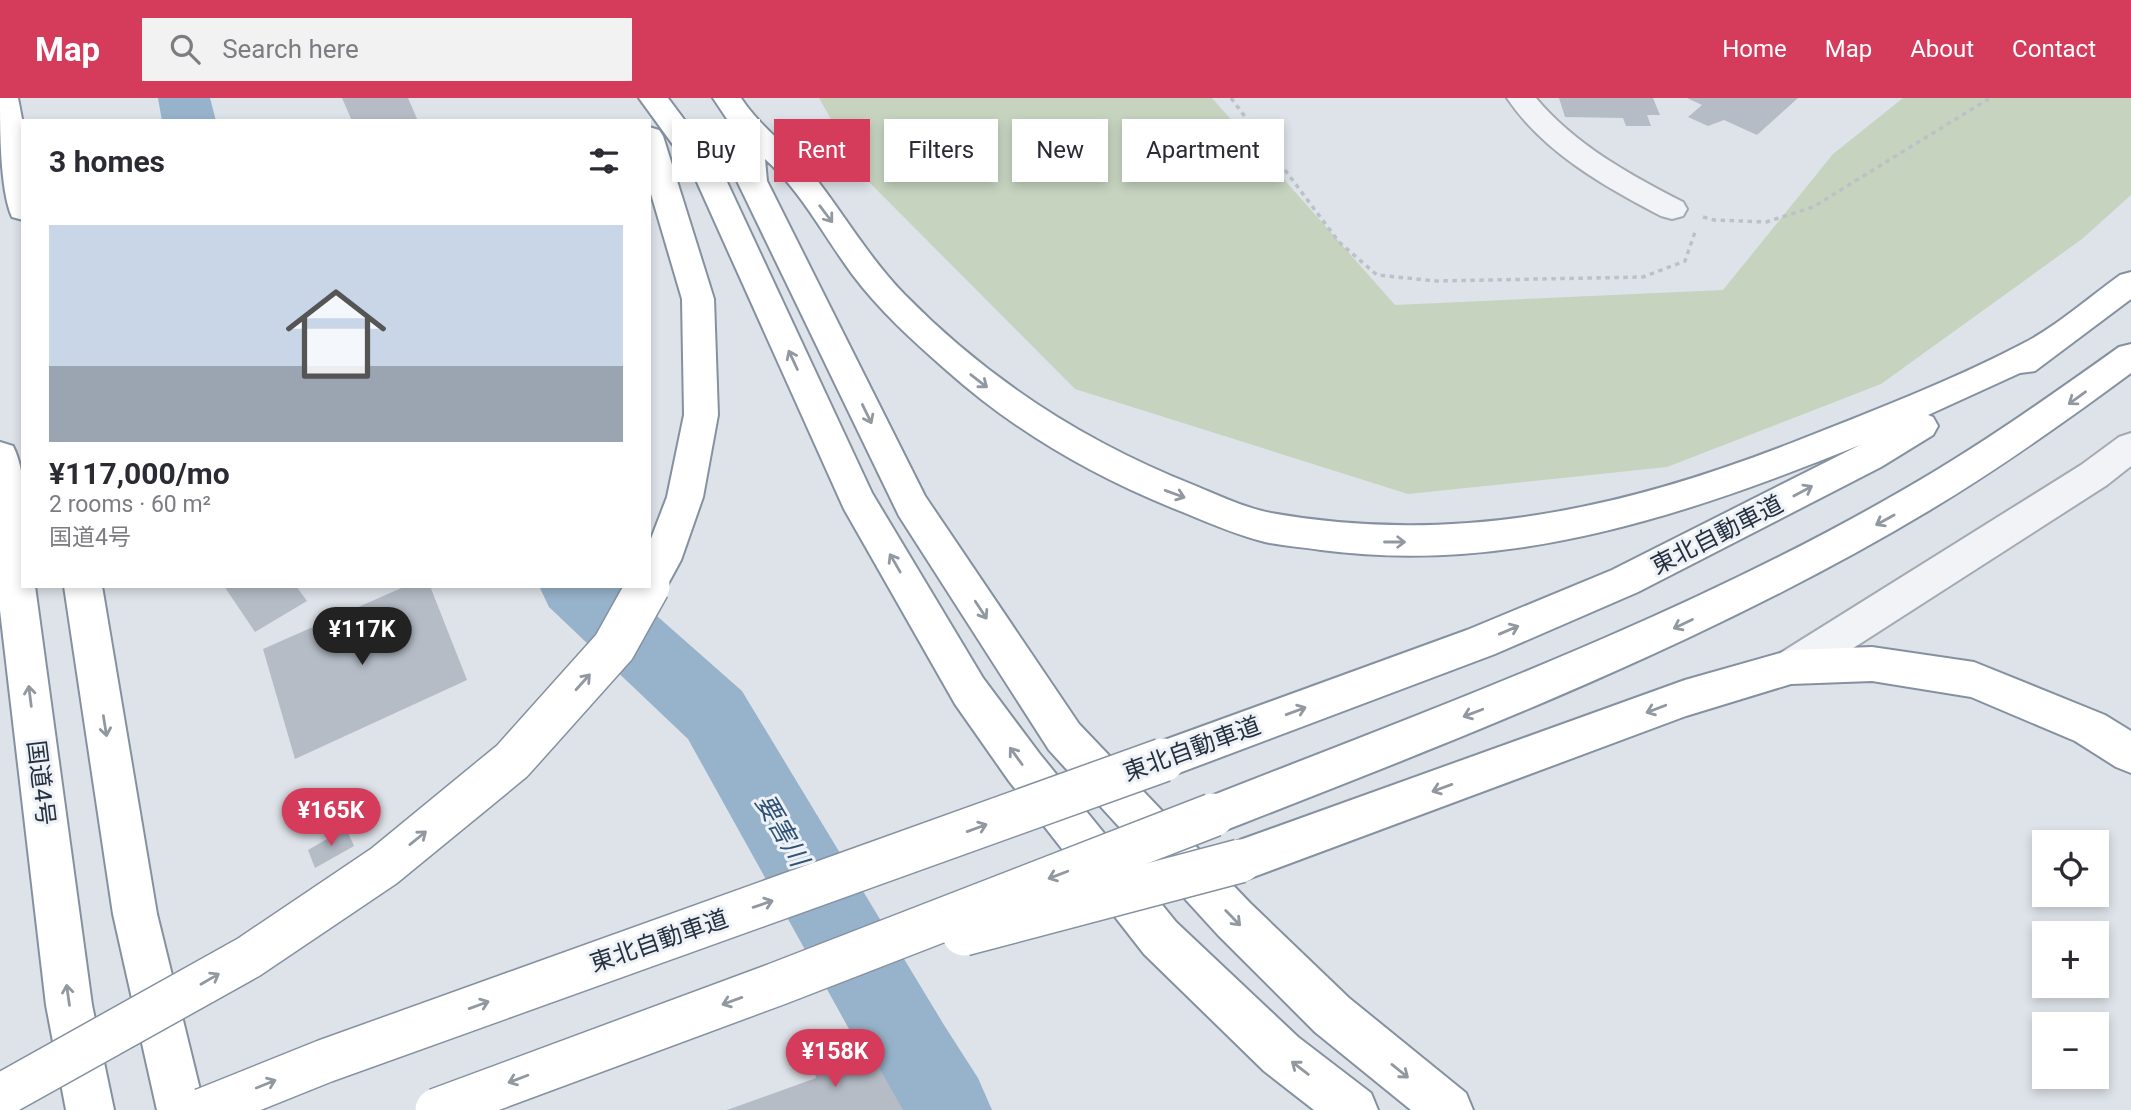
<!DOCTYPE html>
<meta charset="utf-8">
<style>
:root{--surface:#fff;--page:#f2f2f3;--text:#2b2b33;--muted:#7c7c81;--line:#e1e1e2;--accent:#d53c5c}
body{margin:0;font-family:Roboto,"Noto Sans JP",sans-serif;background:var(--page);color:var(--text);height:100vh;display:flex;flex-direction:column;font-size:26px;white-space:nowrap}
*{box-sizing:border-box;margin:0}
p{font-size:23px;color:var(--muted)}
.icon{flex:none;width:38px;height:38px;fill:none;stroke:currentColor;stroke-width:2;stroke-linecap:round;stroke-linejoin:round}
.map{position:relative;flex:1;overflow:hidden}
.sheet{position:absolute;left:21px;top:21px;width:630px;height:469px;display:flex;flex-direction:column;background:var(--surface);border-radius:0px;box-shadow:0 4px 10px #0003}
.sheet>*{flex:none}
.top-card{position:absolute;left:672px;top:21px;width:665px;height:63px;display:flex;gap:14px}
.controls{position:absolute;left:2032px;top:732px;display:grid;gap:14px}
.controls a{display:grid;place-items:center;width:77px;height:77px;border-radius:0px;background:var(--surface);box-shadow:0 4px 10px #0003;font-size:35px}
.price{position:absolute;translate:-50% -60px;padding:0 16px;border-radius:24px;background:var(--accent);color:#fff;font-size:23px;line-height:46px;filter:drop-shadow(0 2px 4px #0008)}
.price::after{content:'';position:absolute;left:50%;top:42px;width:21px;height:16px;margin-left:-10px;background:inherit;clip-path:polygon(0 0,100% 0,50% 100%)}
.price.on{background:#222;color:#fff}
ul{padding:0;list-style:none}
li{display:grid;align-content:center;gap:14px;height:371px;padding:0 28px}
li+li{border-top:2px solid var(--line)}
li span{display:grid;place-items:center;height:217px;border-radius:0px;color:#555}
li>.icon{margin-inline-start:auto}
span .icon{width:126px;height:126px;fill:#fffc;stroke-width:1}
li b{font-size:30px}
h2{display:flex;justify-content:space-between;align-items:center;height:84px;padding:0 28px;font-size:30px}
.pill{padding:0 24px;border-radius:0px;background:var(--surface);box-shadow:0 4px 10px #0003;font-size:24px;line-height:63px}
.pill.on{background:var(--accent);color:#fff}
header{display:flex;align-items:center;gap:42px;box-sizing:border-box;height:98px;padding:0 35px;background:var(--accent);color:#fff}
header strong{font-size:33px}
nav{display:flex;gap:38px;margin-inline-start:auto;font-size:24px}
.search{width:490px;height:63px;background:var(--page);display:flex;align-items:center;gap:18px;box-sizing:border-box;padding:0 24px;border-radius:0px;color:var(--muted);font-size:26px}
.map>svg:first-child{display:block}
.green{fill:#c5d3bf}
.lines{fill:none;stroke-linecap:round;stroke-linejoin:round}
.river{fill:#97b3cb;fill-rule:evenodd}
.building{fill:#b5bcc6}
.minor-casing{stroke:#a3aab3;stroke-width:4}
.highway-casing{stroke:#8591a0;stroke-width:4}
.path{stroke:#bcc1c7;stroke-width:3.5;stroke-dasharray:4.5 4.5;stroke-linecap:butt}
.minor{fill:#f1f3f7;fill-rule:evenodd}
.highway{fill:#fff;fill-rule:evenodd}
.highway-bridge-casing{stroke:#8591a0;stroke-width:46;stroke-linecap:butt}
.highway-bridge{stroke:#fff;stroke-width:43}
.oneway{stroke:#9298a0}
.labels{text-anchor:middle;stroke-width:6;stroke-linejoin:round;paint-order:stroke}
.street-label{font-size:24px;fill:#263140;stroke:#eef2f6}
.water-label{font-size:26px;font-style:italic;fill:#2e5376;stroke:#eef2f6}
</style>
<header>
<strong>Map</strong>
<div class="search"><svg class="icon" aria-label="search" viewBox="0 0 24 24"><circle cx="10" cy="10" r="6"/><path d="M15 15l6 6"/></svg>Search here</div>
<nav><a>Home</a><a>Map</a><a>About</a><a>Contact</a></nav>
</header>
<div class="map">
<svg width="2131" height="1012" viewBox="0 0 2131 1012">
<rect width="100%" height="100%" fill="#dee3e9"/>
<path class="green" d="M819 0H1212L1395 207 1723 192 1833 56 1903 0H2131V97L2082 141 1881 286 1667 369 1408 396 1075 291 864 79Z"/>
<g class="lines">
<g class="river">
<path d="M158 0H210L216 23H162Z"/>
<path d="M539 488H623L742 593 944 927 978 980 992 1012H894L688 641 549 509Z"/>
</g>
</g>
<g class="building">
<path d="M342 0H408L418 23H352Z"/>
<path d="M1559 0H1653L1660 17H1647L1651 28H1626L1623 20 1565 19Z"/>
<path d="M1687 0H1798L1757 37 1724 22 1708 28 1688 19 1702 7Z"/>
<path d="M224 488H296L307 503 255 534Z"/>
<path d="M406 488H430L467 582 295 661 263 551Z"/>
<path d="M346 730 354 748 315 770 308 752Z"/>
<path d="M868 950 903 1012H727L816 980 814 968Z"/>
</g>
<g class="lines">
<defs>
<g id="minor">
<path d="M1507 0H1536C1574 46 1630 77 1683 104L1687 111 1683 118 1672 121 1661 118C1605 89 1543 54 1507 0Z"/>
<path d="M2131 335V368L2107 387 1805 581 1791 586 1777 581 1771 569 1777 557 2081 367 2119 339Z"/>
</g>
<g id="highway">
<path d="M0 0H18L23 26V122L12 119C0 93 0 31 0 0Z"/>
<path d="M639 0H668L721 71 872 395 983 580 1039 655 1176 824 1298 939 1371 995 1378 1012H1314L1264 973 1144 856 1009 683 955 606 844 411 692 73Z"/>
<path d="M713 0H741C762 32 794 52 817 82 846 120 871 162 904 196 987 281 1086 345 1196 388 1220 398 1245 410 1271 415 1455 448 1623 411 1794 344 1870 314 1949 284 2022 246 2056 229 2088 200 2120 177L2131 174V201L2035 273 2020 275 1928 317 1933 319 1938 328 1933 337 1881 369 1638 494 1495 556 1163 681 1148 676 1142 662 1148 648 1467 532 1612 472 1860 347C1686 417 1511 477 1321 452 1302 449 1283 448 1265 444 1232 436 1201 421 1170 409 1087 375 1012 331 945 271 912 242 879 212 852 176 824 138 801 93 765 61L767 83 925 398 1079 626 1250 805 1349 900 1466 995 1473 1012H1411L1315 934 1218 837 1049 652 899 418 737 83 733 30Z"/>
<path d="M649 29 659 32 663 38 714 201 718 317 703 399 681 462 662 497 649 502 636 497 631 488H649V446L667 399 684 317 682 201 649 89Z"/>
<path d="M2131 246V275C2066 323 2000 370 1930 412 1705 547 1456 642 1213 737L1198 731 1192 717 1198 703C1437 609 1680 521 1903 392 1978 349 2049 299 2119 249Z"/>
<path d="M0 344 13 348C31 383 23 449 23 488H35L92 907 114 1012H66L46 907 0 512Z"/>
<path d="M64 488H102L157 816 205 1012H157L113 816Z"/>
<path d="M1872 549 1974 564 2105 617 2131 633V675L2116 669 2075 643 1971 599 1872 583 1791 586 1686 618 1240 784 1225 778 1218 763 1225 748 1240 742 1685 582 1791 552Z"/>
</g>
</defs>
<use href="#minor" class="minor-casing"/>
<use href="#highway" class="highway-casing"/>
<g class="path">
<path d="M1231 0 1339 144 1377 177 1436 183 1643 179 1685 163 1695 134"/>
<path d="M1703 119 1714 122 1766 124 1813 109 1990 0"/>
</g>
<use href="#minor" class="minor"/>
<use href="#highway" class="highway"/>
<defs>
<g id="highway-bridge">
<path d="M964 836 1240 763"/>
<path d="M0 998 249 859 384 768 512 663 614 549 648 488"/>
<path d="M203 1012 325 963 1163 662"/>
<path d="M437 1012 777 886 1213 717"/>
</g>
</defs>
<use href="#highway-bridge" class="highway-bridge-casing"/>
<use href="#highway-bridge" class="highway-bridge"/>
</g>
<defs><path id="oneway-shaft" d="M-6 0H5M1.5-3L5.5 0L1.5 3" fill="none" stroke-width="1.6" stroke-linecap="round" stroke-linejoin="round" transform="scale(1.75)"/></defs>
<g class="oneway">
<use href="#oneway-shaft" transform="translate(826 116) rotate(53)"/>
<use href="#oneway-shaft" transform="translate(793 262) rotate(-115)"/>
<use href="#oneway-shaft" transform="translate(979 283) rotate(38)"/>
<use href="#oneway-shaft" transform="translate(2077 300) rotate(144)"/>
<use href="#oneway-shaft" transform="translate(867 316) rotate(64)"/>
<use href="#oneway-shaft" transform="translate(1803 393) rotate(-28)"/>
<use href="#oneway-shaft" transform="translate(1175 396) rotate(20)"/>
<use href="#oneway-shaft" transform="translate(1885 422) rotate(151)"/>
<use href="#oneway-shaft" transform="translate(1395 444)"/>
<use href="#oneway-shaft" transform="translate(895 465) rotate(-120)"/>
<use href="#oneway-shaft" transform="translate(981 512) rotate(57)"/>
<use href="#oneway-shaft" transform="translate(1683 526) rotate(154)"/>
<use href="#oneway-shaft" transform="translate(1509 532) rotate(-23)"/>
<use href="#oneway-shaft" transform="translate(583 584) rotate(-48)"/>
<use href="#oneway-shaft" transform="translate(30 598) rotate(-97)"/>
<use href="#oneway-shaft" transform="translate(1656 611) rotate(159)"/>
<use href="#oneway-shaft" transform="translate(1296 613) rotate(-20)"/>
<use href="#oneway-shaft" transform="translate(1473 615) rotate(159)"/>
<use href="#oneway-shaft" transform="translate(105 628) rotate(81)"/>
<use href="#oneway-shaft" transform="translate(1016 658) rotate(-126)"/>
<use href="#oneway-shaft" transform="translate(1442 690) rotate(160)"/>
<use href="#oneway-shaft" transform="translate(977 730) rotate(-20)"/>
<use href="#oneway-shaft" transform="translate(418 740) rotate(-39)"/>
<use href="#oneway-shaft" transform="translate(1058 777) rotate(159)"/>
<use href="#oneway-shaft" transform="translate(763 806) rotate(-19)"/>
<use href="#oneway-shaft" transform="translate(1233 820) rotate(46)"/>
<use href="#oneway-shaft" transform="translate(210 881) rotate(-30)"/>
<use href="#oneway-shaft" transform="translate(68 897) rotate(-98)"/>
<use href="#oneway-shaft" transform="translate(732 903) rotate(160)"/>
<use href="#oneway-shaft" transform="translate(479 907) rotate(-20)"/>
<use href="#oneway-shaft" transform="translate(1300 970) rotate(-142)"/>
<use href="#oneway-shaft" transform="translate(1400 973) rotate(39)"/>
<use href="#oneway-shaft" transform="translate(518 981) rotate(159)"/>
<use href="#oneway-shaft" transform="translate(266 986) rotate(-22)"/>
</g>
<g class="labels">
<g class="street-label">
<text transform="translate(1717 437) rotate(-27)" y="8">東北自動車道</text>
<text transform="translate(1192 651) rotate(-20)" y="8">東北自動車道</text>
<text transform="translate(41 685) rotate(83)" y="8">国道4号</text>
<text transform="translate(659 843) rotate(-19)" y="8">東北自動車道</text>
</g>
<g class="water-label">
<text transform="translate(782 732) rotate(60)" y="9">要害川</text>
</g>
</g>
</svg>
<div class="controls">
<a><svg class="icon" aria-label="locate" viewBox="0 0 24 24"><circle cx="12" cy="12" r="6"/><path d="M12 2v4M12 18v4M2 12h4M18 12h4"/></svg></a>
<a>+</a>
<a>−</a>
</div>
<b class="price on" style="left:362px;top:569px">¥117K</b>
<b class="price" style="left:331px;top:750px">¥165K</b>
<b class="price" style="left:835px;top:991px">¥158K</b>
<div class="top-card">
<a class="pill">Buy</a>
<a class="pill on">Rent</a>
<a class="pill">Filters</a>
<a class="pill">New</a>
<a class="pill">Apartment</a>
</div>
<section class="sheet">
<h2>3 homes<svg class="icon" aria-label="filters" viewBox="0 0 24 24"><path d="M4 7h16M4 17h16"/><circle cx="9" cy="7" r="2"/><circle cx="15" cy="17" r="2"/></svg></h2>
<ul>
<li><span style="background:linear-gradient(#c9d6e8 65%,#9aa5b1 0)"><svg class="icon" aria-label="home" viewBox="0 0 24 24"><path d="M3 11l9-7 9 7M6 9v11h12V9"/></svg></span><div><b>¥117,000/mo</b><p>2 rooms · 60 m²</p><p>国道4号</p></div></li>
</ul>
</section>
</div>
